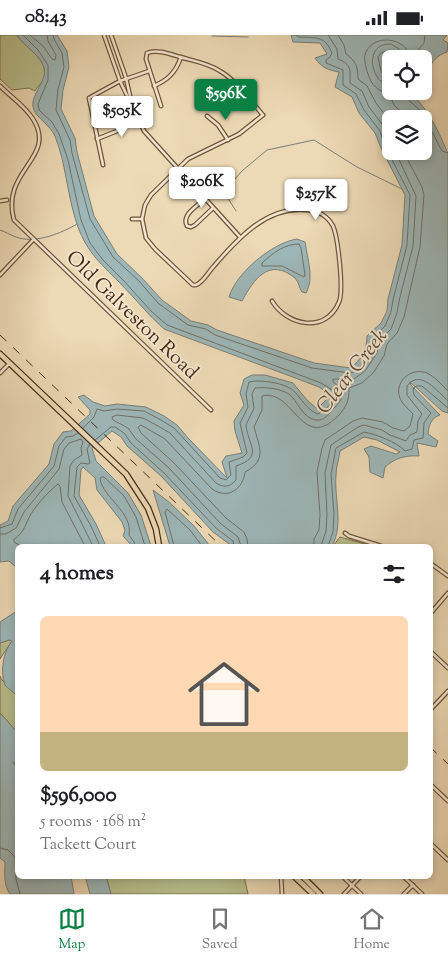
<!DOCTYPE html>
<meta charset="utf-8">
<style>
:root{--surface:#fff;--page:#f6f6f6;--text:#202124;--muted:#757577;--line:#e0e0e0;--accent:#0b8043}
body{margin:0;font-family:"Sorts Mill Goudy",serif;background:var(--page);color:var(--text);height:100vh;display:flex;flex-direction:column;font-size:19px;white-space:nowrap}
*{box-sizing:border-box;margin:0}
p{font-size:16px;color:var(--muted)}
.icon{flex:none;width:28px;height:28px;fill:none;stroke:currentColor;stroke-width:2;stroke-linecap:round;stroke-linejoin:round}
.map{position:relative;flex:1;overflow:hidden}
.side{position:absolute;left:15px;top:509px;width:418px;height:335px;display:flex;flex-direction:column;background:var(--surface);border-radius:8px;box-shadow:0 2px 8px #0003}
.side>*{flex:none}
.tools{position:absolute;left:382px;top:15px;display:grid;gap:10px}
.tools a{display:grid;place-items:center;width:50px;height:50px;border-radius:8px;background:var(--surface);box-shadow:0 2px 8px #0003;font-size:25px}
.price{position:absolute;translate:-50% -42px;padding:0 11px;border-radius:5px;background:#fff;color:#222;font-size:16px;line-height:32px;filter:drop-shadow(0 1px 2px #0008)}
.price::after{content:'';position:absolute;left:50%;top:30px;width:15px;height:11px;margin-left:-8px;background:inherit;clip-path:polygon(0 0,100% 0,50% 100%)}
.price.on{background:var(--accent);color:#fff}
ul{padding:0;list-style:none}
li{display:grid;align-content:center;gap:10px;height:265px;padding:0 25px}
li span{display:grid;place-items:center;height:155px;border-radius:8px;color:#555}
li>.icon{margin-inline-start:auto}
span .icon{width:90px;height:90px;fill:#fffc;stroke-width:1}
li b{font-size:21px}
h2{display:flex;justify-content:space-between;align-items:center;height:60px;padding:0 25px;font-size:21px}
.status{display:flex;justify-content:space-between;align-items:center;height:35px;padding:0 25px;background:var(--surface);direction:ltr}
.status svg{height:14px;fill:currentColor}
.menu{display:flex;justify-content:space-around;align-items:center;height:70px;border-top:1px solid var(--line);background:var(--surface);font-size:14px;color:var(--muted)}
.menu a{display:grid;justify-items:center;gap:2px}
.menu .on{color:var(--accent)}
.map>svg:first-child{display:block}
.green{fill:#b8bf8d;stroke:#7e7450}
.water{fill:#9db7b8;stroke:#7a7f76;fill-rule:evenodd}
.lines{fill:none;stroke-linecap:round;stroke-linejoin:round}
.shore{stroke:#717066;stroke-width:1}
.stream{stroke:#7a7f76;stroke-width:1}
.minor-casing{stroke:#6f563c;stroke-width:5}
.primary-casing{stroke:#452a13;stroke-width:7}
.minor{stroke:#f3e6cf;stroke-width:2.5}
.primary{stroke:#ecd9b5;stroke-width:4.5}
.rail{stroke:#452a13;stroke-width:1;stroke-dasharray:9 9;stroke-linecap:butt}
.labels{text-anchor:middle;stroke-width:4;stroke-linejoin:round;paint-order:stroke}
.street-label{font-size:20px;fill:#452a13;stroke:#f3e6cf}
.water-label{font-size:21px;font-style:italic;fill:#5b4d3c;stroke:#f3e6cf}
</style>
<div class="status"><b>08:43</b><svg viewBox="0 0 49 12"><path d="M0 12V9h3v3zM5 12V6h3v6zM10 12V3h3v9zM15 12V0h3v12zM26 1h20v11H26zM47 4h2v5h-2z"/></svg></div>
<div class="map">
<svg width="448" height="859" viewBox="0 0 448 859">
<rect width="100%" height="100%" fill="#ecd9b5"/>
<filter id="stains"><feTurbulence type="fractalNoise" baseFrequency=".004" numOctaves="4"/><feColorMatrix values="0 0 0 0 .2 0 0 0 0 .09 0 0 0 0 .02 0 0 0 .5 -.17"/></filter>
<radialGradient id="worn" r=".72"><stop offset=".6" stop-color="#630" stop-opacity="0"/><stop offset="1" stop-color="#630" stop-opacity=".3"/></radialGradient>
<g class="green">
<path d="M0 0H17C25 13 49 24 44 43 43 47 37 52 35 56L29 53 12 55 0 44Z"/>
<path d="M340 502 372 511H333Z"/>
<path d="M9 605 12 606 0 624V608Z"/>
<path d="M0 641 2 645 17 661V697L0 678Z"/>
<path d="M106 841H244L248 859H111Z"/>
</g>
<g class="water">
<path d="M17 0H57L67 16 69 32 63 55 61 74 75 103 77 117 94 181 117 219 142 243 162 265 191 286 208 290 217 295 314 328 351 333C361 324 367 315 367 301L381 288 387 276 388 264 402 210 405 160 381 113 375 98 359 78 352 62 335 52 339 37C328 35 322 33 315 23L327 19 320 8 293 7 291 0H447L443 5 448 8 447 17C437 20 432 27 427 36L424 37V24H392L389 20 383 23 386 34 391 43V56C396 56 403 55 407 57 425 66 441 101 448 119V378L442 376 410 347 411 350 440 380C431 383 429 390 428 399L438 406 436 412 417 408 419 421C406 420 395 423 385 432L383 443 370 437 369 422 364 414 371 411 396 419 400 417 377 405 364 402 340 416C339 424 336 432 336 440 334 464 344 489 332 511H232L213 497 161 441 127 411 121 402 112 396 92 413 96 426 128 458 141 480 151 511H132L123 501 125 495 122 487 97 455 95 443 83 432 81 435 79 460 96 489 106 511H18L17 533 9 526 0 527V490L8 486 13 471 49 429 54 409 63 397 71 396 90 379V375L78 362 84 360 93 367 105 371 117 369 146 372 164 381 177 390 189 404 227 443 222 427 226 421 242 418 235 396 234 386 244 370 240 358 244 344 252 340H265L293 348 307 365 317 374 331 360 319 352 298 344 164 294C148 280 135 263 119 247 99 227 85 215 76 186 67 158 66 129 55 101 50 90 37 83 34 75 28 60 48 48 44 32 39 18 24 12 17 0ZM391 84H424V116H391Z"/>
<path d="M297 204 305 207 306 212C308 227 314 243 306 258L302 257C299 253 299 247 295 243 269 222 254 244 242 266L229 262C236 238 272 208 297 204Z"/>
<path d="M153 455 169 467 194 491 210 511H170Z"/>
<path d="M17 576V661C14 657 8 654 5 650 0 636 3 618 12 606L9 605 0 608V587Z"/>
<path d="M0 678 17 697V730L13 727 18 735V841H71L74 859H10C3 849 5 838 5 827L0 823Z"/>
<path d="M85 841H106L111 859H90Z"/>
</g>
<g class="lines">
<g class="shore">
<path d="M23 0 38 15 48 30V45L38 69 39 75 52 87 59 99 68 125 81 185 90 208 103 225 123 245 151 276 167 290 321 348 334 356 336 359C334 367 324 377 317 379 307 374 302 365 295 357 287 348 260 344 249 347L246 359 248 372 240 388 247 418 243 422 229 427 231 440 226 445 220 443 174 393 161 385 144 376 117 374 104 376 97 374 94 382 83 393"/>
<path d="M30 0 43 11 52 24 55 25 56 20 48 6 47 0"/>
<path d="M53 0 54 4 62 18 64 32 58 54 56 75 70 105 72 118 90 184 113 222 139 246 158 268 188 290 206 294 215 300 312 333 350 338 354 337 361 331 372 316 373 303 385 291 391 277 393 265 407 210 410 160 385 111 380 96 364 75 356 59 343 50V35L326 28V25L330 22 332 18C325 0 315 3 298 2L296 0"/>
<path d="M328 0 337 14 338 24C352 30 350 34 350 48L362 56 369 72 385 93 391 109"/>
<path d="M338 0 344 10 346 19C356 26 358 32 358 44L367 51 376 68 391 88"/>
<path d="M391 45 386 44 381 36 378 22 381 18 389 15 394 17 396 24"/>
<path d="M391 51C371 50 362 8 391 9L399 14 403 24"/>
<path d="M403 56 405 62 421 76 442 116 448 118"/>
<path d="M409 84 394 70 389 59C378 56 371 50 368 39 366 33 364 26 365 20 370 0 402 0 410 20L413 21 424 8 425 0"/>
<path d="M299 209 301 213 305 240 304 242 282 231H262V228C273 218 284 209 299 209Z"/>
<path d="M95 405 111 392H115L124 398 131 408 164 438 216 493 233 506 234 511"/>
<path d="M90 409 87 414 90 428 88 429 81 428 77 432 74 461 91 491 100 511"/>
<path d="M0 493 12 489 18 474 54 431 59 411 66 402 73 401 78 398"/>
<path d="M0 499H6L16 493 24 477 59 434 64 414 69 408 81 404 83 407 81 413 82 420 74 425 70 431 68 461 93 511"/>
<path d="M21 511 14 507V504C25 497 25 489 31 479 38 468 48 457 58 449L60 451 62 467 85 511"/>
<path d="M135 511 134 507 129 500C133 477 104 464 100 444L101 442H104L124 461 136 482 145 511"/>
<path d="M174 511 165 477 167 474 190 495 202 511"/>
<path d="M241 511 238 502 220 488 169 433 136 404 128 393 113 385 112 382 117 380 143 383 158 391 170 398 216 448C224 453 230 452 236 445V431C264 422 248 410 246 390L254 373 252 359 255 353C265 352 279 353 289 359 297 365 303 384 316 385 324 386 328 380 332 375 343 365 347 357 333 347V344H354L365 336 377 318 379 306 391 294 397 278 399 266 413 211 416 161 395 116"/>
<path d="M248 511 247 504 244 497 226 483 174 428 141 398 138 392 141 390 165 404 212 454C228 465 243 454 245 437 268 425 259 411 254 392L262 375V361C294 353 301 418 338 381 347 371 349 366 349 353L362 348 373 338 384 321 387 309 397 298 404 282 420 212 424 160 422 152 403 116"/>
<path d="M314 511V504L319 495 320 480 317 437 322 413 325 405 353 386 362 383 383 387 393 393 404 396 410 391 413 379C408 373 401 369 399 360 396 345 412 332 427 338 435 342 442 350 448 356"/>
<path d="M321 511 326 496 327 479 325 438 331 410 358 392 364 390 382 395 390 400 406 406 410 400 417 397 418 386 422 379 407 360V351C420 333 438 357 448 366"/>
<path d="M328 511 333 497 334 479 331 439 336 413 364 397C375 399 397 407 405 416L412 414 414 405 423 403 424 388 431 378 414 360 413 354 416 351H422L448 373"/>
<path d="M0 813 8 815 15 822 16 844 20 859"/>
</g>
<g class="stream">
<path d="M212 1 248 2"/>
<path d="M236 176 229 165 234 145 242 136 267 115 314 105 357 132 402 154"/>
<path d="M0 195C6 197 12 201 19 203 37 208 62 198 77 189"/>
</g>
<defs>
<g id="minor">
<path d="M104 0 120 46 144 96 240 202"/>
<path d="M111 0 126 43 132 70"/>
<path d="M0 51C11 62 25 71 33 84 58 123 0 135 14 185L211 375"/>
<path d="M154 51C168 45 176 37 181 22"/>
<path d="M161 71 146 24 147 18C157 14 170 19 180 22 194 26 208 28 220 36 237 46 250 65 263 80L239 99 188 124 151 160 145 170 142 184 146 203 155 214 193 250H196C204 247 208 237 214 231 238 203 268 170 308 175 319 176 328 182 333 191 338 202 344 256 339 267 326 299 287 291 272 266"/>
<path d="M207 81 218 90 228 105"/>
<path d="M97 104 117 96 137 83"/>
<path d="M103 130 89 63 120 46 149 36"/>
<path d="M205 164C197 171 181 180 187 191L191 192 195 190 213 173"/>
<path d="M0 166 7 165"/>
<path d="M132 184H142"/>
<path d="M0 240 33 205"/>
<path d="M0 338 10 328"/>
<path d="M345 498 349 501 381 511"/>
<path d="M430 528 448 541"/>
<path d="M430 579 448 558"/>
<path d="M430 616 448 633"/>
<path d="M430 672 432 673 448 656"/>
<path d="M430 749 448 766"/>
<path d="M430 808 448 825"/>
<path d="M281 841 282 859"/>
<path d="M342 841 361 859"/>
<path d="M403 841 422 859"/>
<path d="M344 859 361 841"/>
<path d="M404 859 413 850"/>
</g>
<g id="primary">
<path d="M0 319 126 439 148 473 156 494 159 511"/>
<path d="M294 841 313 859"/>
<path d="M302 841 320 859"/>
</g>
</defs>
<use href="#minor" class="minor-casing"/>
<use href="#primary" class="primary-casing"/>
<use href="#minor" class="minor"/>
<use href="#primary" class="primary"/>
<g class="rail">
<path d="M0 300 221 511"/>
<path d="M430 712 448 729"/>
</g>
</g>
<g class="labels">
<g class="street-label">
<text transform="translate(133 279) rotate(44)" y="7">Old Galveston Road</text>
</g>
<g class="water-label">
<text transform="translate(351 336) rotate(-52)" y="7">Clear Creek</text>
</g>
</g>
<rect width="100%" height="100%" filter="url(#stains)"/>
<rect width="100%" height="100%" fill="url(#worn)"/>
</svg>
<div class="tools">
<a><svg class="icon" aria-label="locate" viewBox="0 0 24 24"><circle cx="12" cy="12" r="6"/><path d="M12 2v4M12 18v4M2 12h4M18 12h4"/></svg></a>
<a><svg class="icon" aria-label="layers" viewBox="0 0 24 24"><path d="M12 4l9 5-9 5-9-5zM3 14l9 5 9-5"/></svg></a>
</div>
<b class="price on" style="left:226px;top:86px">$596K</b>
<b class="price" style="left:122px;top:103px">$505K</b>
<b class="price" style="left:202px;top:174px">$206K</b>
<b class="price" style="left:316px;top:186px">$257K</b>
<section class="side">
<h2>4 homes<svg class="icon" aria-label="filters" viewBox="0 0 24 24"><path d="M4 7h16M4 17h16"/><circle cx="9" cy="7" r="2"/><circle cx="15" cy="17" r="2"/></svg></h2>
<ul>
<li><span style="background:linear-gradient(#ffd9b3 75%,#c2b280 0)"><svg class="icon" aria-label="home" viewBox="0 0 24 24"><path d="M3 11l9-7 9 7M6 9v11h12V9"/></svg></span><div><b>$596,000</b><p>5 rooms · 168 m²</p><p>Tackett Court</p></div></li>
</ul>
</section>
</div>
<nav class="menu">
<a class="on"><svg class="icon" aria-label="map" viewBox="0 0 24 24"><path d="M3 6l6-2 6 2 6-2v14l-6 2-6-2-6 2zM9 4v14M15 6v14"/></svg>Map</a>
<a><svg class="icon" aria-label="saved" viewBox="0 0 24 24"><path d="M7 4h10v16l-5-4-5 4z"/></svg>Saved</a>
<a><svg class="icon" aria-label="home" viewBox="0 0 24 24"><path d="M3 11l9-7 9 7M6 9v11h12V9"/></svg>Home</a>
</nav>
